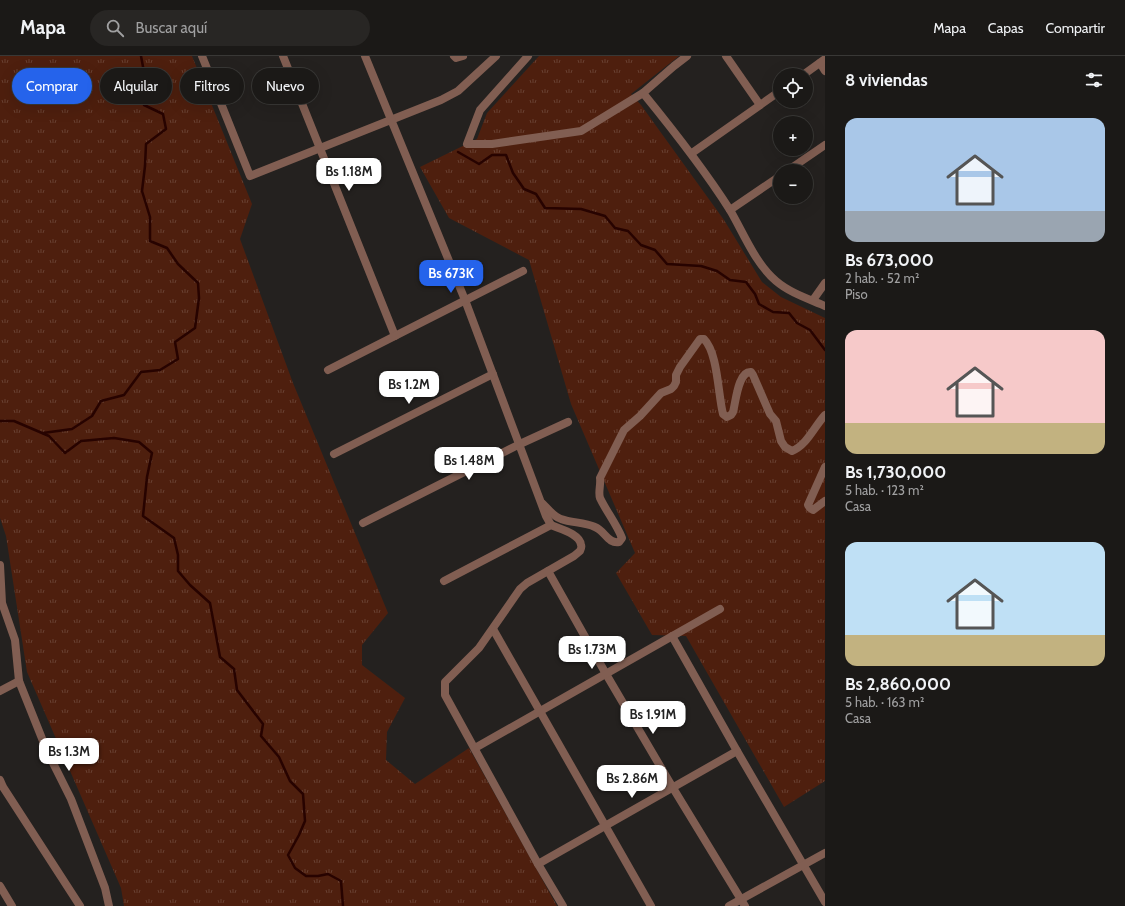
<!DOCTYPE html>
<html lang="es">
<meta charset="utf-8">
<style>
:root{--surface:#1b1917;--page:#282624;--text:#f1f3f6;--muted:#a0a0a1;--line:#393836;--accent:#2563eb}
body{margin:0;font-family:Cabin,sans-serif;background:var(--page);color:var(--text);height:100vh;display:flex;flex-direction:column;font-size:15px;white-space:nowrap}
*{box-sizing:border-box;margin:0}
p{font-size:13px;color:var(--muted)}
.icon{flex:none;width:22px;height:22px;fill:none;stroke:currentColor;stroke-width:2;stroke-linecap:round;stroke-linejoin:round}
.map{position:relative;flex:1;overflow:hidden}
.side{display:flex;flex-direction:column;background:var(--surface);width:300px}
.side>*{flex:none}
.hud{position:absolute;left:12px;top:12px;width:380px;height:36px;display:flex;gap:8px}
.tools{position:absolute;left:773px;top:12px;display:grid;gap:8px}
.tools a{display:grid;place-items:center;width:40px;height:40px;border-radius:50%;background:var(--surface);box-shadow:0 4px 16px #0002,0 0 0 1px var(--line);font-size:20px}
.price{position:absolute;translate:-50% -34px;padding:0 9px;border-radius:8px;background:#fff;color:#222;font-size:13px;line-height:26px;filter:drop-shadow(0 1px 2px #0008)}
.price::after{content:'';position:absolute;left:50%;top:24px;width:12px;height:9px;margin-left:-6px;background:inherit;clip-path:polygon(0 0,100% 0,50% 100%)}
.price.active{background:var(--accent);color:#fff}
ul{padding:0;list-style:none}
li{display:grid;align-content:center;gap:8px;height:212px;padding:0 20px}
li span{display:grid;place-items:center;height:124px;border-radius:12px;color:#555}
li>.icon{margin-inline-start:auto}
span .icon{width:72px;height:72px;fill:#fffc;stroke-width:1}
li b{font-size:17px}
h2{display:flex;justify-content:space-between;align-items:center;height:48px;padding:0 20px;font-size:17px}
.chip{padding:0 14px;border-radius:18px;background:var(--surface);box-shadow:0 4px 16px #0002,0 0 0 1px var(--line);font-size:14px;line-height:36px}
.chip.active{background:var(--accent);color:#fff}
header{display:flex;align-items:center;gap:24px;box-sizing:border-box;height:56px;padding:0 20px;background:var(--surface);border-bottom:1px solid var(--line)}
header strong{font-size:19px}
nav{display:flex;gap:22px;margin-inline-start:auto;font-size:14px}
.search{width:280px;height:36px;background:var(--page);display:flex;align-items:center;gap:10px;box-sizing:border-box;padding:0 14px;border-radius:22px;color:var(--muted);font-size:15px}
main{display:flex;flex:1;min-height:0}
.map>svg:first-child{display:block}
.grass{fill:url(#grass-tufts)}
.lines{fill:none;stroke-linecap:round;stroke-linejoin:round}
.stream{stroke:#270300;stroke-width:2.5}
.street{stroke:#815e52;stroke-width:8}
</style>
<header>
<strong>Mapa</strong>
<div class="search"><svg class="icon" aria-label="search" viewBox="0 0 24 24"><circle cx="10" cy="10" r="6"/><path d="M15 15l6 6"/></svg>Buscar aquí</div>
<nav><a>Mapa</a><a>Capas</a><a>Compartir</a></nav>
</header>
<main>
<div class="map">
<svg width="825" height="850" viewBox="0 0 825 850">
<defs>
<pattern id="grass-tufts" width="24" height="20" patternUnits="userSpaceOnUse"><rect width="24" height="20" fill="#4e1f0e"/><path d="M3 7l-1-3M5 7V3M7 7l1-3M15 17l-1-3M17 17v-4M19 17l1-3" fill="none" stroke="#684031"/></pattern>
</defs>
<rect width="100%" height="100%" fill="#24211f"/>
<g class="grass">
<path d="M0 0H192L252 148 240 183 293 327 388 557 362 589V609L405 642 387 676 386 704 415 728 469 692 557 850H124L121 832 27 616 6 480 0 462Z"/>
<path d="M539 0H679L631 38 641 49 724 164 762 226 781 241 825 262V725L784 751 686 580 652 579 616 517 635 497 571 348 529 204 449 162 420 111 477 83 487 57Z"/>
</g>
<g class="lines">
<g class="stream">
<path d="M458 96 479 108 492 99H506L513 117 524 133 536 138 545 152 581 153 605 160 615 172 628 175 641 189 655 194 667 208 701 210 717 215 730 224 746 226 755 238 759 248 773 256 789 257 797 267 810 274 825 294"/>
<path d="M0 365H14L49 380 65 397 81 385 114 382 139 386 152 397 147 421 143 460 174 482 178 499V515L190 529 210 547 220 601 234 613 237 634 263 668 261 680 279 701 290 725 303 738 305 765 299 779 288 799 295 812 306 820H318L328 818 341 825 343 850"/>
<path d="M43 377 72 373 92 360 101 345 124 339 141 316 160 314 178 303 175 286 195 272 199 242 198 227 178 208 167 192 150 185V161L142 135 145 110 146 88 166 73 163 58 144 49V16L141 0"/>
</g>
<g class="street">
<path d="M202 0 250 120 441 44 458 35 496 0"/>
<path d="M283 0 395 280"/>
<path d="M365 0 465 244 546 460 551 469"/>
<path d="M454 0 456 2 463 0"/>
<path d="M528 0 480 54 467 88H492L581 75 643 37 674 10 687 0"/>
<path d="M726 0 760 49"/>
<path d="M820 7 825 15"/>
<path d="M803 19 825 3"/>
<path d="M643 37C674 75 704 113 730 154 744 178 755 207 776 225 790 237 809 243 825 250"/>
<path d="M692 97 780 35"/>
<path d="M787 115 825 89"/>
<path d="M730 154 780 120"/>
<path d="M813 244 825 227"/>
<path d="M328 314 523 215"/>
<path d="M334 398 493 318"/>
<path d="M825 411 808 449 810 452 813 454 825 445"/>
<path d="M543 448C548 453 554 461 561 463 572 467 584 466 595 471 605 475 608 488 619 486L622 482C616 467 606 455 600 442 598 436 601 429 600 422L624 374 640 360 661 337 671 333 674 330 676 326V319L680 311 700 283H704C718 297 718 339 723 358L727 361 731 359 733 356C736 345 738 315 751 316L753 319 770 358 776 365 781 385 785 391 792 395C807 389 814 371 825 359"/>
<path d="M363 467 520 388 568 366"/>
<path d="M0 509 2 547 15 584 19 625 47 695 71 743 105 832 109 850"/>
<path d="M548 515 606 618 673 732 745 850"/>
<path d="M444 525 551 469C560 473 580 478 581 489 582 491 581 493 580 495L574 500 527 527 520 533 479 592 445 626V639L538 808 563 850"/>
<path d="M493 573 651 850"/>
<path d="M672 580 737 695 825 846"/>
<path d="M0 635 19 625"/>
<path d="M475 692 720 553"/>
<path d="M0 724 3 731 80 850"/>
<path d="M538 808 737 695"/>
<path d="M0 830 12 850"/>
<path d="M729 850 825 797"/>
</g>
</g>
</svg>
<div class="tools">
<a><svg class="icon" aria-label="locate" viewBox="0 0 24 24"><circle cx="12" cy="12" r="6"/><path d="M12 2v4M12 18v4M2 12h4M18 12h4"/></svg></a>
<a>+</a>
<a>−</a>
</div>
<b class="price" style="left:349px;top:136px">Bs 1.18M</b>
<b class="price active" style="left:451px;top:238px">Bs 673K</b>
<b class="price" style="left:409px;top:349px">Bs 1.2M</b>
<b class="price" style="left:469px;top:425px">Bs 1.48M</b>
<b class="price" style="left:592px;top:614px">Bs 1.73M</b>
<b class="price" style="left:653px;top:679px">Bs 1.91M</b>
<b class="price" style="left:69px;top:716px">Bs 1.3M</b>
<b class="price" style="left:632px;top:743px">Bs 2.86M</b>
<div class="hud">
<a class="chip active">Comprar</a>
<a class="chip">Alquilar</a>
<a class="chip">Filtros</a>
<a class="chip">Nuevo</a>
</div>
</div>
<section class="side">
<h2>8 viviendas<svg class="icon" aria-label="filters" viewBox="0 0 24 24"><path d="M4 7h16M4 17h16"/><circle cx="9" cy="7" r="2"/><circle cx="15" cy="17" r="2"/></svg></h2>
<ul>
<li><span style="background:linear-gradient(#a9c7e8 75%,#9aa5b1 0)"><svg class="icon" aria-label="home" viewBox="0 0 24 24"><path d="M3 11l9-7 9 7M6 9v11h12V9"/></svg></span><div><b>Bs 673,000</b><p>2 hab. · 52 m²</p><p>Piso</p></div></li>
<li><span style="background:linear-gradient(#f6c9c9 75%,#c2b280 0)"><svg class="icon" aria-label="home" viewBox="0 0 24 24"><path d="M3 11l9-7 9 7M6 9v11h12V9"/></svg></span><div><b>Bs 1,730,000</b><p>5 hab. · 123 m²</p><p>Casa</p></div></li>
<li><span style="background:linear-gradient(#bfe0f5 75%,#c2b280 0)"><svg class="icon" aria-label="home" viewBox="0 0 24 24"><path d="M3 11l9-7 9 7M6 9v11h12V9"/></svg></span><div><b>Bs 2,860,000</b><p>5 hab. · 163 m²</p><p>Casa</p></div></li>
</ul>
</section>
</main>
